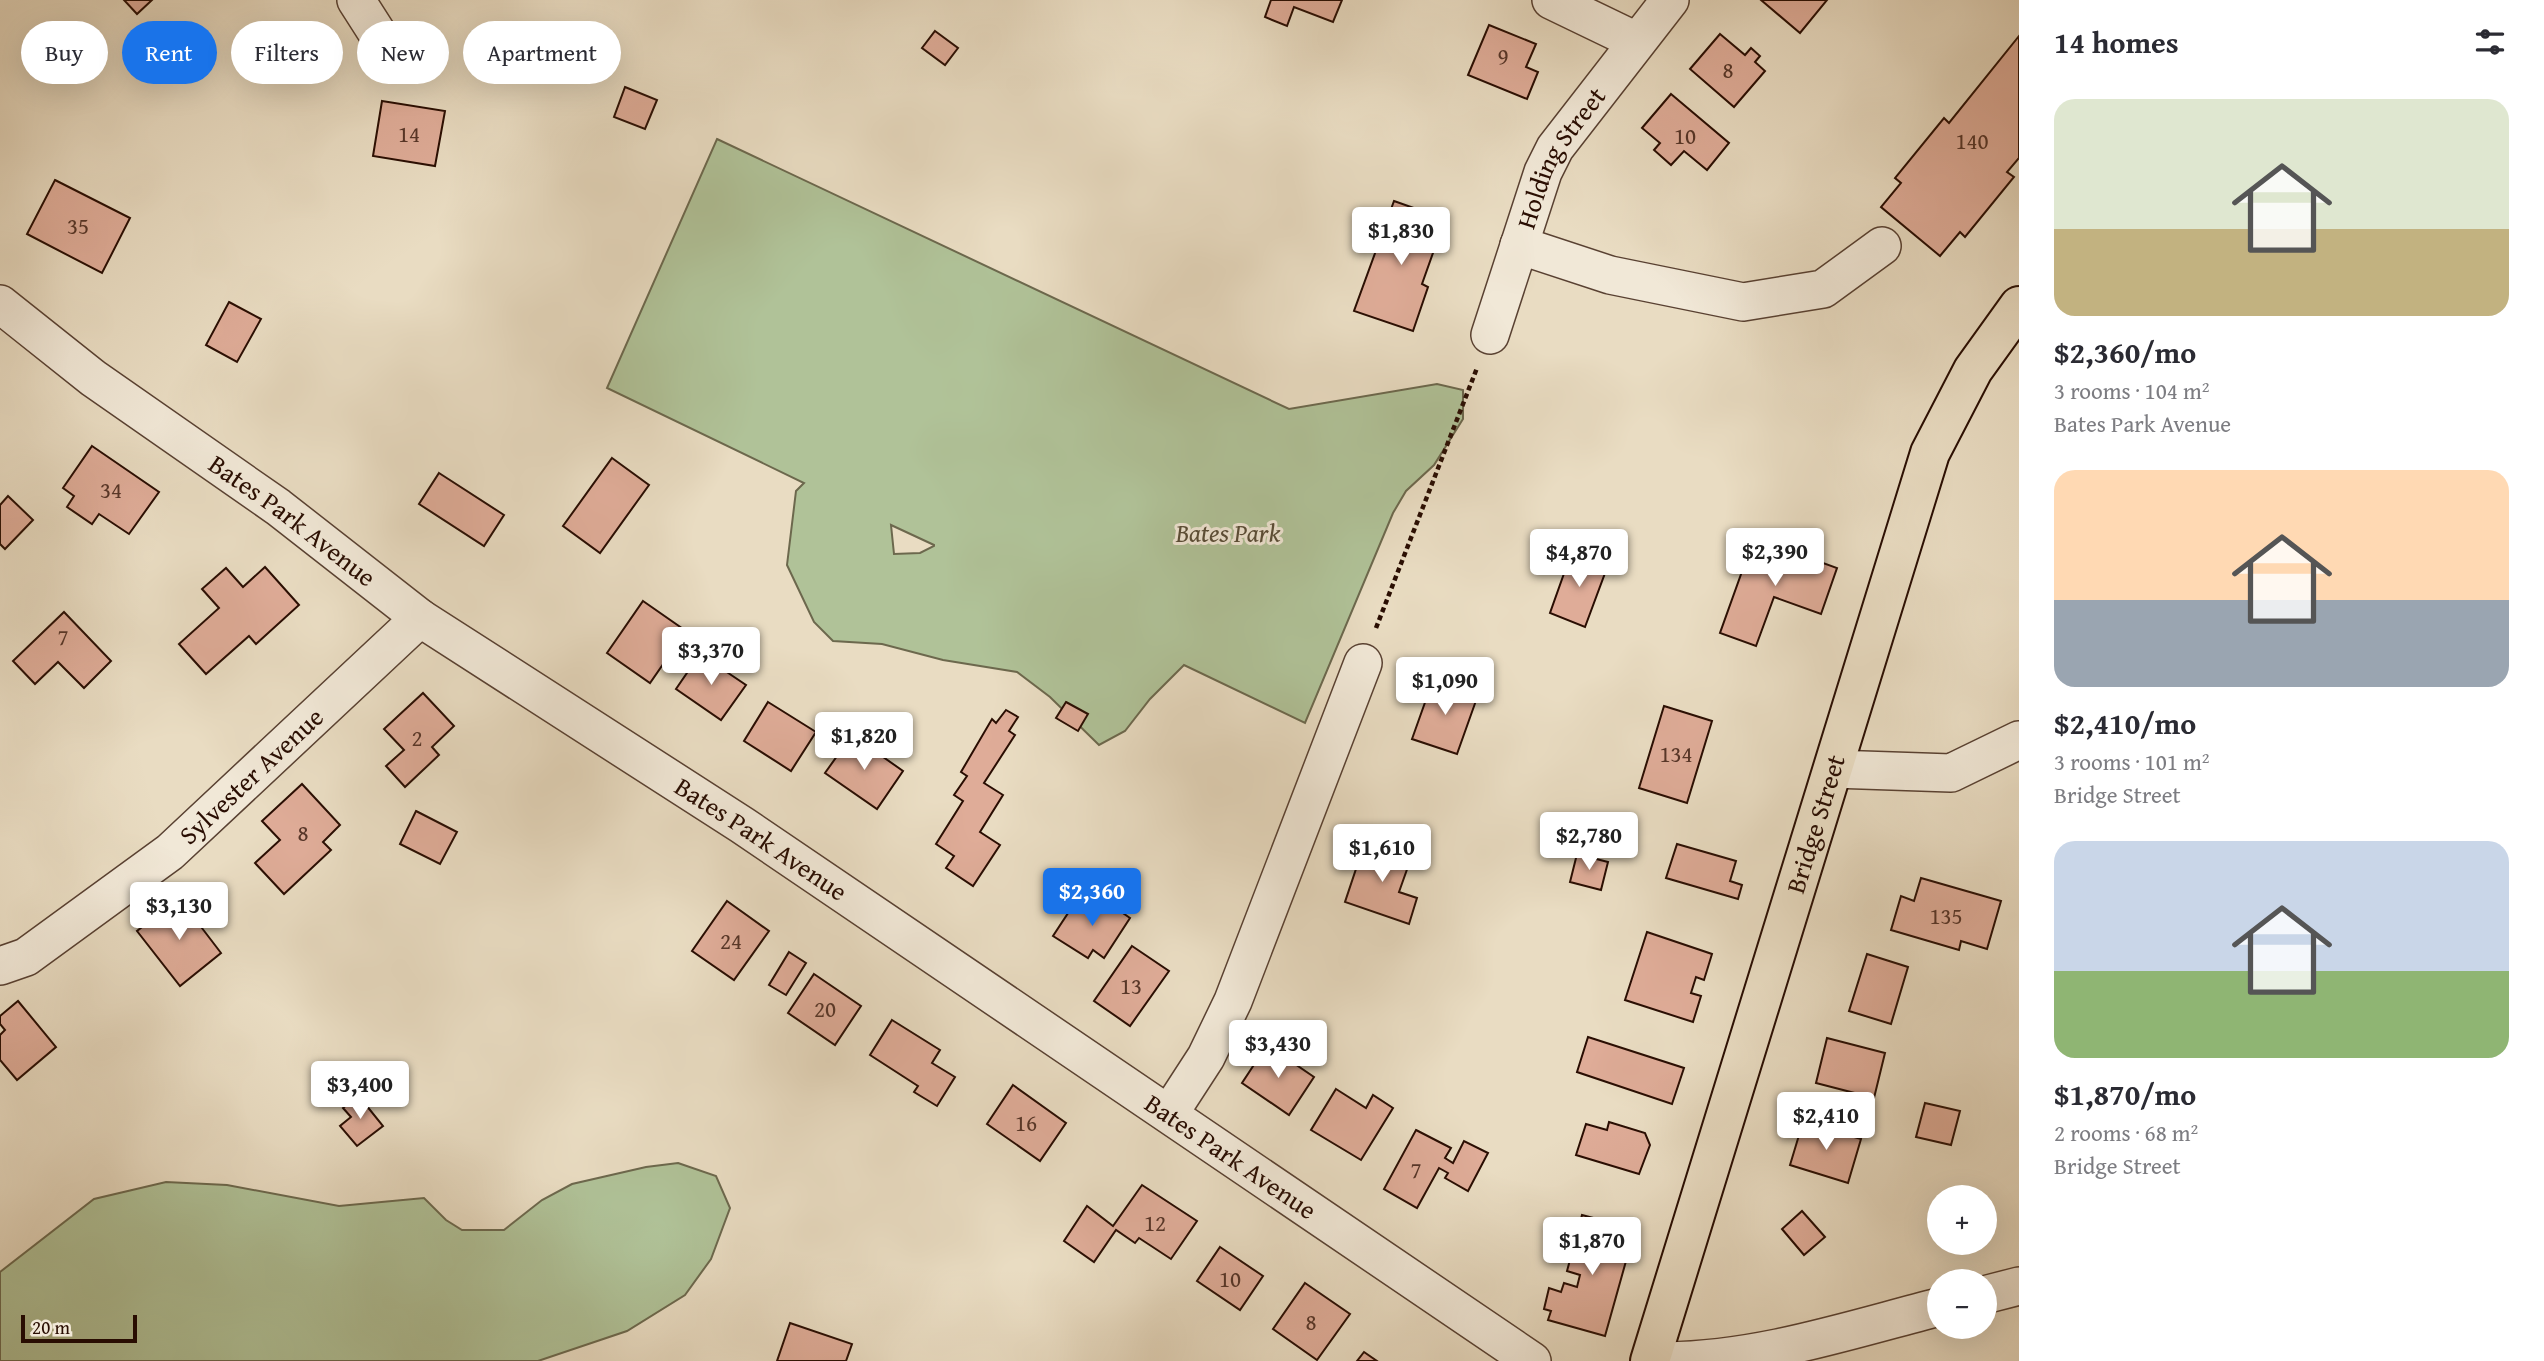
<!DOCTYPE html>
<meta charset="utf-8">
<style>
:root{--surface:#fff;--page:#f2f2f3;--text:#2b2b33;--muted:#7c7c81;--accent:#1a73e8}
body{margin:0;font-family:"Gentium Book Plus",serif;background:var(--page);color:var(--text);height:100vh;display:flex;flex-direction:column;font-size:26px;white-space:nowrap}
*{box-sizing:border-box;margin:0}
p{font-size:23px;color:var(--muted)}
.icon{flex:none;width:38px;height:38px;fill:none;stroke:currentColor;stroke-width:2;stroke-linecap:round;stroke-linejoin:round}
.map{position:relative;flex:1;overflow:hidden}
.details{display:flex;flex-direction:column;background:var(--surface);width:525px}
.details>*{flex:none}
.hud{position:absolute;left:21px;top:21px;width:665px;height:63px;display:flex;gap:14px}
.controls{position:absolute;left:1927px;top:1185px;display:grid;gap:14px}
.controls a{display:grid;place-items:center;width:70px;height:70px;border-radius:50%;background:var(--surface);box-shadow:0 7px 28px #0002;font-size:35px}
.scale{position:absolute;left:21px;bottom:18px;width:116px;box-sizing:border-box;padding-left:7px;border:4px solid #290d02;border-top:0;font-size:19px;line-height:24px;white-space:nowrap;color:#290d02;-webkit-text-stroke:5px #f1e8d7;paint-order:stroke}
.price{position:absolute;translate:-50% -60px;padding:0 16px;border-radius:7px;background:#fff;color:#222;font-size:23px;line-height:46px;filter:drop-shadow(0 2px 4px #0008)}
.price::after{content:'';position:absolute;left:50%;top:42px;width:21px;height:16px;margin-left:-10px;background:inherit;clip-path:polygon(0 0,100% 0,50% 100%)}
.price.active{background:var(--accent);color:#fff}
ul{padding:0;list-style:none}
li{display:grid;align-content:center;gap:14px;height:371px;padding:0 35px}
li span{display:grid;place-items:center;height:217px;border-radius:21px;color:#555}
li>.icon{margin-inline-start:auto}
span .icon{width:126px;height:126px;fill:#fffc;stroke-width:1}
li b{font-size:30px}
h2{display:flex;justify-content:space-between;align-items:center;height:84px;padding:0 35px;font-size:30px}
.tag{padding:0 24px;border-radius:32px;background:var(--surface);box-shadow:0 7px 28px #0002;font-size:24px;line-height:63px}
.tag.active{background:var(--accent);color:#fff}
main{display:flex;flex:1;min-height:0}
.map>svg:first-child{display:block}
.green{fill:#b0c298;stroke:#6c684d;stroke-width:2;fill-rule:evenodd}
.building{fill:#dfac98;stroke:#290d02;stroke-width:2}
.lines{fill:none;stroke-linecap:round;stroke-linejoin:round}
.minor-casing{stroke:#594132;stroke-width:40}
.major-casing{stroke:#290d02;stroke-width:42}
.path{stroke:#290d02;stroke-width:4.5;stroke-dasharray:5 3.5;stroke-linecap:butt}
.minor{stroke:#f1e8d7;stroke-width:37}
.major{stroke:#e9dcc2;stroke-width:38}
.labels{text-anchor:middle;stroke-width:6;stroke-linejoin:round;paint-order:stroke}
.number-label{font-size:23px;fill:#563528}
.street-label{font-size:26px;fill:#290d02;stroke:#f1e8d7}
.park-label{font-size:26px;font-style:italic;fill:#584c36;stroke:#f1e8d7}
</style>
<main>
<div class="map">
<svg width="2019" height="1361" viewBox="0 0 2019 1361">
<rect width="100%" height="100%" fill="#e9dcc2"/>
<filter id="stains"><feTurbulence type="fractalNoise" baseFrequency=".00286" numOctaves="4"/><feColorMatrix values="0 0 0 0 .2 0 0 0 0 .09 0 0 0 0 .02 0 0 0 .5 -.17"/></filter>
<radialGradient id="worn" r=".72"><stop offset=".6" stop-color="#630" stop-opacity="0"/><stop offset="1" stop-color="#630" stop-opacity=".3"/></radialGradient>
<g class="green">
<path d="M717 139 1289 409 1437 384 1463 390V419L1434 465 1406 491 1393 513 1305 723 1184 665 1150 699 1125 731 1099 745 1050 697 1017 672 943 660 882 644 833 641 814 622 787 565 796 491 804 483 607 388ZM891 525 934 545V546L920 553 894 554Z"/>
<path d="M678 1163 716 1176 730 1208 711 1259 685 1295 627 1331 538 1361H0V1272L94 1199 166 1182 227 1185 339 1206 424 1198 446 1220 462 1230H504L542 1200 572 1184 646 1167Z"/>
</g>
<g class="building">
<path d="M124 0H152L137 14Z"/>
<path d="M1271 0H1342L1333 22 1294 7 1287 26 1265 17Z"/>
<path d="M1761 0H1827L1800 33Z"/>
<path d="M1489 25 1536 44 1526 67 1538 72 1527 99 1468 75Z"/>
<path d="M935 31 958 48 945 65 922 48Z"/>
<path d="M1720 34 1745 55 1751 48 1760 56 1755 62 1765 71 1734 107 1690 69Z"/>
<path d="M2019 36V158L2007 172 2014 177 1965 237 1960 232 1940 256 1881 207 1901 183 1895 178 1944 118 1949 123Z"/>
<path d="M625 87 657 100 645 129 614 117Z"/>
<path d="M1671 94 1729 143 1707 170 1684 151 1671 165 1654 150 1660 143 1642 128Z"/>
<path d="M382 101 445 111 435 166 373 156Z"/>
<path d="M55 180 130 218 102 273 27 234Z"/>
<path d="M1394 201 1445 219 1422 284 1428 287 1413 331 1354 311Z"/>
<path d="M229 302 261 319 237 362 206 345Z"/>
<path d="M92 446 159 492 129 534 99 514 92 524 67 507 74 496 63 488Z"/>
<path d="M612 458 649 485 600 553 563 526Z"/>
<path d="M439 473 504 515 484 546 419 504Z"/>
<path d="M8 496 33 520 5 549 0 544V505Z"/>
<path d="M1754 538 1837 568 1821 614 1774 597 1756 646 1720 633Z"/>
<path d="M1572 551 1608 565 1585 627 1550 613Z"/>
<path d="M265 567 299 605 256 644 249 636 206 674 179 644 219 608 202 589 226 568 243 587Z"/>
<path d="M643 601 686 631 650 683 607 653Z"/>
<path d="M64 612 111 661 84 688 58 662 35 684 13 661Z"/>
<path d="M700 654 746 685 721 720 676 689Z"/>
<path d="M1433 680 1478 695 1457 754 1412 739Z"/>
<path d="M423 693 454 726 432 747 439 755 405 787 386 766 404 750 384 729Z"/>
<path d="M768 702 816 732 791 771 744 741Z"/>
<path d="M1066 702 1088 714 1078 731 1056 718Z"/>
<path d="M1664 706 1712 721 1687 803 1639 788Z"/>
<path d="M1006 710 1018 717 1009 731 1015 735 984 783 1003 795 980 832 1000 845 973 886 946 868 954 856 936 844 963 801 954 795 967 776 961 772 992 719 996 723Z"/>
<path d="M852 735 903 771 877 809 825 773Z"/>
<path d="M302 784 340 825 323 842 331 850 284 894 255 863 280 840 262 821Z"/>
<path d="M416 811 457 832 440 864 400 844Z"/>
<path d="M1365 842 1411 858 1399 892 1417 898 1409 924 1345 902Z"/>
<path d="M1677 844 1736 861 1730 881 1742 885 1738 899 1666 878Z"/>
<path d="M1577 854 1608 862 1601 890 1570 882Z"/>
<path d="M1921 878 2001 901 1987 949 1961 941 1959 950 1891 930 1901 896 1914 901Z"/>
<path d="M179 898 221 953 180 986 137 931Z"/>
<path d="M1078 898 1094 909 1101 898 1130 918 1104 958 1093 950 1088 958 1053 936Z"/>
<path d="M727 901 769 931 734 980 692 951Z"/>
<path d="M1647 932 1712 954 1704 980 1696 977 1691 993 1701 996 1693 1022 1625 1000Z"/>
<path d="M1132 946 1169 971 1130 1026 1094 1001Z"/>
<path d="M789 952 806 963 786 995 769 985Z"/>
<path d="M1867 954 1908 967 1891 1024 1849 1011Z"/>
<path d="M814 974 861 1006 835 1045 788 1013Z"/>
<path d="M18 1001 56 1047 17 1080 0 1060V1035L5 1030 0 1024V1016Z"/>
<path d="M892 1020 940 1050 932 1063 955 1077 937 1106 914 1092 918 1086 870 1055Z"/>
<path d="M1588 1037 1684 1068 1672 1104 1577 1072Z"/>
<path d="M1827 1038 1885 1053 1874 1098 1816 1083Z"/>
<path d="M1267 1045 1314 1077 1289 1115 1242 1083Z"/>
<path d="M1013 1085 1066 1123 1040 1161 987 1124Z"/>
<path d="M1336 1089 1366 1108 1373 1095 1393 1108 1361 1160 1311 1130Z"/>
<path d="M358 1095 383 1126 357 1146 340 1126 351 1117 343 1108Z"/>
<path d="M1925 1103 1960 1111 1951 1145 1916 1137Z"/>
<path d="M1609 1122 1645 1133 1650 1145 1639 1174 1576 1155 1586 1124 1607 1130Z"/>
<path d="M1803 1122 1861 1139 1848 1183 1790 1165Z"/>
<path d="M1416 1130 1451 1148 1445 1158 1453 1163 1464 1141 1488 1153 1468 1191 1445 1178 1448 1173 1439 1168 1417 1208 1384 1189Z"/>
<path d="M1142 1185 1197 1221 1171 1259 1139 1238 1135 1243 1116 1230 1094 1262 1064 1241 1087 1206 1113 1226Z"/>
<path d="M1802 1211 1825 1237 1804 1255 1782 1229Z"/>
<path d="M1582 1215 1635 1229 1605 1336 1548 1320 1551 1311 1544 1309 1549 1288 1561 1292 1564 1283 1577 1287 1580 1275 1567 1271Z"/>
<path d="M1220 1247 1263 1276 1240 1310 1197 1281Z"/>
<path d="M1305 1283 1350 1314 1317 1360 1273 1329Z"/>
<path d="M790 1323 852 1344 846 1361H777Z"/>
<path d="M1364 1352 1377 1361H1357Z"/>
</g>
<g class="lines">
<defs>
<g id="minor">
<path d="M356 0 379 36"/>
<path d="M1551 0 1636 41"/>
<path d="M1519 245 1610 275 1743 302 1823 289 1882 246"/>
<path id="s1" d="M0 304 93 378 278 507 420 618 742 825 1532 1361"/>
<path id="s2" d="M1490 335 1543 172 1555 148 1670 0"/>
<path d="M1833 769 1951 773 2019 740"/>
<path id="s3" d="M0 966 26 957 170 852 420 618"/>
<path d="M1169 1114 1206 1057 1233 1001 1363 663"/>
<path d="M1984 1295 2019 1286"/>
<path d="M1666 1361C1760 1360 1849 1330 1939 1307"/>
</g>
<g id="major">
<path id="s4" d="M1650 1361 1930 453 1973 370 2019 306"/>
</g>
</defs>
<use href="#minor" class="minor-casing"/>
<use href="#major" class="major-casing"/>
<path class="path" d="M1376 628 1477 368"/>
<use href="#minor" class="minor"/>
<use href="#major" class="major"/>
</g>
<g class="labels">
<g class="number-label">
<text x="1503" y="64">9</text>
<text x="1728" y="78">8</text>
<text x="409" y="142">14</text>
<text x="1685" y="144">10</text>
<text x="1972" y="149">140</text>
<text x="78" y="234">35</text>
<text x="111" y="498">34</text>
<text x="63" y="645">7</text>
<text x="417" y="746">2</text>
<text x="1676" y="762">134</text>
<text x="303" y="841">8</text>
<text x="1946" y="924">135</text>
<text x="731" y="949">24</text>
<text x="1131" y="994">13</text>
<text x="825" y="1017">20</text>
<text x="1026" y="1131">16</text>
<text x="1416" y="1178">7</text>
<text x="1155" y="1231">12</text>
<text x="1230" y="1287">10</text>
<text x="1311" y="1330">8</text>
</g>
<g class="street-label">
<text dy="9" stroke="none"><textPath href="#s2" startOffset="192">Holding Street</textPath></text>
<text dy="9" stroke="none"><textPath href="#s1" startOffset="364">Bates Park Avenue</textPath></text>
<text dy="9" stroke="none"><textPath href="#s3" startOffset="317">Sylvester Avenue</textPath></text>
<text dy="9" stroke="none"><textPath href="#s4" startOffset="562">Bridge Street</textPath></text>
<text dy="9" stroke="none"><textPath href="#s1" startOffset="931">Bates Park Avenue</textPath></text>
<text dy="9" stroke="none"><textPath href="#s1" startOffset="1498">Bates Park Avenue</textPath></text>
</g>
<g class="park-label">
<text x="1228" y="542">Bates Park</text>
</g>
</g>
<rect width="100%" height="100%" filter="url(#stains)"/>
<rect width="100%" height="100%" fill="url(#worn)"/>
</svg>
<div class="controls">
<a>+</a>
<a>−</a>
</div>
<div class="scale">20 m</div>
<b class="price" style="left:1401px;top:267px">$1,830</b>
<b class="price" style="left:1775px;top:588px">$2,390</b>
<b class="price" style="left:1579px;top:589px">$4,870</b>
<b class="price" style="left:711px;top:687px">$3,370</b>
<b class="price" style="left:1445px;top:717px">$1,090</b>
<b class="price" style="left:864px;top:772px">$1,820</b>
<b class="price" style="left:1589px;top:872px">$2,780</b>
<b class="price" style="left:1382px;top:884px">$1,610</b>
<b class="price active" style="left:1092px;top:928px">$2,360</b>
<b class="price" style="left:179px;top:942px">$3,130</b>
<b class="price" style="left:1278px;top:1080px">$3,430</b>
<b class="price" style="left:360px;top:1121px">$3,400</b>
<b class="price" style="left:1826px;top:1152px">$2,410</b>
<b class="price" style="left:1592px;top:1277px">$1,870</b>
<div class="hud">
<a class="tag">Buy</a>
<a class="tag active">Rent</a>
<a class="tag">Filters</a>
<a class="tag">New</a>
<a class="tag">Apartment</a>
</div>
</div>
<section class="details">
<h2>14 homes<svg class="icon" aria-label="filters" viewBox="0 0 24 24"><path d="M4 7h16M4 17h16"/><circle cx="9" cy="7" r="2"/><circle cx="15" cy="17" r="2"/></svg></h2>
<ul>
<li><span style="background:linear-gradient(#dfe7d0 60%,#c2b280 0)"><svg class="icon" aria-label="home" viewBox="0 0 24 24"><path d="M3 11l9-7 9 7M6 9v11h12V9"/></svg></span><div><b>$2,360/mo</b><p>3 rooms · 104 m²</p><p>Bates Park Avenue</p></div></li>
<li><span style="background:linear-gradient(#ffd9b3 60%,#9aa5b1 0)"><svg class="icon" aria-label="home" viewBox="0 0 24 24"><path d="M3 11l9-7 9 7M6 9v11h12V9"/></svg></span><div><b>$2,410/mo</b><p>3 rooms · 101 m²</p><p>Bridge Street</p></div></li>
<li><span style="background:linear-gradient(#c9d6e8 60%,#8fb573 0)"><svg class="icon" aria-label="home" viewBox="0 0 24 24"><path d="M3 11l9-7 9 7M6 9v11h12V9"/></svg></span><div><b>$1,870/mo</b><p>2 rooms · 68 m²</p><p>Bridge Street</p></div></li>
</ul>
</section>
</main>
